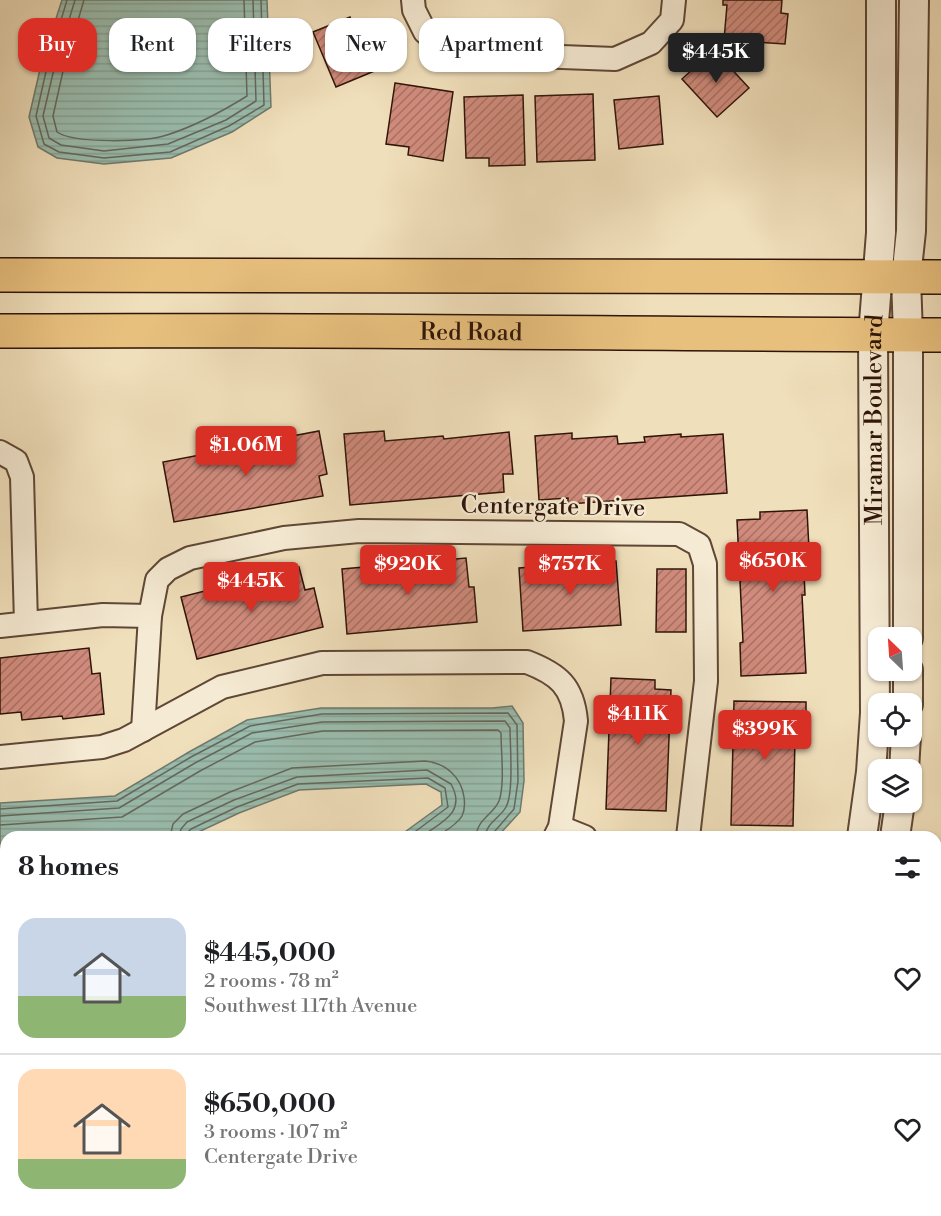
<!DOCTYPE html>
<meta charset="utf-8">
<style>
:root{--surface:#fff;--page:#f2f2f2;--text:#202124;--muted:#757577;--line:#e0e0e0;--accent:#d93025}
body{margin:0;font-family:"Libre Bodoni",serif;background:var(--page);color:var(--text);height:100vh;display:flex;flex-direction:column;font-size:22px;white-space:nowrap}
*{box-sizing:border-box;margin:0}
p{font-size:20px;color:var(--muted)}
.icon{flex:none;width:33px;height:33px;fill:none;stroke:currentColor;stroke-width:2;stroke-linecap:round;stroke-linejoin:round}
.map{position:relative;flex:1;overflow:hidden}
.details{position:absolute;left:0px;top:831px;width:942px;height:386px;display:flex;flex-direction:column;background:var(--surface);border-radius:18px 18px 0 0;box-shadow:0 2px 4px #0004}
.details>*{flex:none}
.guide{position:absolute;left:18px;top:18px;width:600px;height:54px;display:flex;gap:12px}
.needle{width:39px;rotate:335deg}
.buttons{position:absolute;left:868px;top:627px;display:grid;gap:12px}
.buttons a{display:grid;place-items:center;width:54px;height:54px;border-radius:12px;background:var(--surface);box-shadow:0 2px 4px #0004;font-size:30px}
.price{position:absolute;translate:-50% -51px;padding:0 14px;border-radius:6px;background:var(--accent);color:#fff;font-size:20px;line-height:39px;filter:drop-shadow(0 2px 3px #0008)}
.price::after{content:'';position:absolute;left:50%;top:36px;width:18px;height:14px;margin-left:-9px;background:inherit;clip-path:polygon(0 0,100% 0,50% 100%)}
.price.active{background:#222;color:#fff}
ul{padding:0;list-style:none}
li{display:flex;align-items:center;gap:18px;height:150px;padding:0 18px}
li+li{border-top:2px solid var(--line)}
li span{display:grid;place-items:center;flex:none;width:168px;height:120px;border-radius:18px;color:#555}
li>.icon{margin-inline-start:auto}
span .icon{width:72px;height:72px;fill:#fffc;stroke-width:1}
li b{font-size:26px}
h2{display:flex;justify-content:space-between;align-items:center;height:72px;padding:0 18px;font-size:26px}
.tag{padding:0 21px;border-radius:18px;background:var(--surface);box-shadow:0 2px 4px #0004;font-size:21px;line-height:54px}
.tag.active{background:var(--accent);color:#fff}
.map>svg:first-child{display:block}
.water{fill:url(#water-rules);stroke:#6f796c;stroke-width:1.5}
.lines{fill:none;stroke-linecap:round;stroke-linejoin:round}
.shore{stroke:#64685c;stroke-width:1.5}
.building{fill:url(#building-hatch);stroke:#2f1408;stroke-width:1.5}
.minor-casing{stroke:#5f4735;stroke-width:26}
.tertiary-casing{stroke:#5f4735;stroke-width:32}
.trunk-casing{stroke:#2f1408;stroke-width:36}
.minor{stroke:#f5ead3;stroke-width:22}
.tertiary{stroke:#f5ead3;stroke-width:28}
.trunk{stroke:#e8c07e;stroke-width:33}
.labels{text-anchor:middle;stroke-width:4.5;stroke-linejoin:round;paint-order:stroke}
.street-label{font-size:24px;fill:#2f1408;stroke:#f5ead3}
</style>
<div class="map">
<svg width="941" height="1216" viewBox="0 0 941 1216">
<defs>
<pattern id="water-rules" width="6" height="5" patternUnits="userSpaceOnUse" patternTransform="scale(1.5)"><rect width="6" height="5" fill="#9abdaf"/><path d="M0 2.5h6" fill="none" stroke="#85a295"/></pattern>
<pattern id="building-hatch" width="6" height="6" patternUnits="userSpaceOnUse" patternTransform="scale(1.5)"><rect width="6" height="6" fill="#d08b7c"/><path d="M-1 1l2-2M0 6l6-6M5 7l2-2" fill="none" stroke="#a97064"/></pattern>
</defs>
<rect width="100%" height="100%" fill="#f0dfbb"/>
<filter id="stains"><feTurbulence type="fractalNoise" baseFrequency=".00333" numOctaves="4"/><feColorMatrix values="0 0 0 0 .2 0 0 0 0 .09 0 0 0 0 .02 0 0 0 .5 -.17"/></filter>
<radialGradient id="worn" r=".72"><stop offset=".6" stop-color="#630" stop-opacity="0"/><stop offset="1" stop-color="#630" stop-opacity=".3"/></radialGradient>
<g class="water">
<path d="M62 0H267L271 107 232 132 171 158 104 164 57 158 38 147 29 117 41 65Z"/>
<path d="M512 706 523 723 524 781 520 812 497 837H398L442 805 441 792 426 784 299 790 239 813 188 837H6V1033L0 1023V803L115 796 189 752 247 720 321 708H492Z"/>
</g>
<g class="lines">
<g class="shore">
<path d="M67 0 47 67 36 116 44 144 59 152 104 158 170 152 229 126 264 105 261 0"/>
<path d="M75 0 54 69 43 116 49 138 61 145 104 151 168 144 226 120 256 101 253 0"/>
<path d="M84 0 63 71 53 116 57 132C75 144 146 142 167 135 195 126 223 111 247 96L244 0"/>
<path d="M0 809 117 801 191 757 250 726 322 714 508 713 517 725 518 781 514 809 495 831 493 837"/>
<path d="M0 816 119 808 195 763 252 733 322 722 505 721 510 728C510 745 514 793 506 807 500 818 486 823 485 837"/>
<path d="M0 825 122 817 200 771 255 742 323 731 498 730 501 733C501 752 505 784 499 801 493 815 477 819 476 837"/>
<path d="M170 837 173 824 183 814 230 792 292 768 425 761C446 763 461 777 464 797 465 804 465 810 462 816 457 825 445 831 436 837"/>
<path d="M179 837 181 829 187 822 234 800 297 777 427 770 451 784C467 813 441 822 421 837"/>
<path d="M187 837 188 832 191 829 237 807 298 784 428 778 445 788 448 807 408 837"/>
</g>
</g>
<g class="building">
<path d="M723 0H782L781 13 788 14 785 44 724 40 727 5H723Z"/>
<path d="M350 17 363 49 387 39 396 62 336 87 313 32Z"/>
<path d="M714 50 749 88 717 117 682 79Z"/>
<path d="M395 83 453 92 443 161 408 155 409 147 386 144Z"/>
<path d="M593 94 595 160 537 162 535 96Z"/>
<path d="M523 95 525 165 489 166V158H466L464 97Z"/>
<path d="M659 96 663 144 619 149 614 100Z"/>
<path d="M319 431 327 474 319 476 323 496 174 522 163 462 288 438 287 437Z"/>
<path d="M384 431 385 441 443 436 444 439 509 432 513 474H503L504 492 350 505 344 434Z"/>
<path d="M572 433V439L617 436 618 444 645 442 644 437 681 434V437L723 434 727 493 568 504V498L539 500 535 436Z"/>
<path d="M807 510 809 549H803L805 595H802L806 673 741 676 740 643 743 642 737 520 760 519V512Z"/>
<path d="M466 558 469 587H474L477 622 347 634 342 569Z"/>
<path d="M616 561 621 625 523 631 519 568Z"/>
<path d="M299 567 305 590 314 588 323 627 197 659 181 597Z"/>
<path d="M657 569H686V632H656Z"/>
<path d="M89 648 92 674 100 673 104 714 63 719 62 716 22 720 21 712 0 714V658Z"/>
<path d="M611 678 655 680V689L671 690 666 811 606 809Z"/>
<path d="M734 701 806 702V739H795L793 826 731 825Z"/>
<path d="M936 1028 941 1030V1144L936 1157Z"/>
<path d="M0 1076 6 1090V1127L0 1130Z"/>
<path d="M936 1192 941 1194V1216H921L923 1210H936Z"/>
<path d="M86 1210H151L153 1216H88Z"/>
<path d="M457 1210H577L569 1216H454L453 1214Z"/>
<path d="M832 1210H857L862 1216H826Z"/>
</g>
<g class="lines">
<defs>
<g id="minor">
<path d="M413 0 414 10 425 32 452 53 615 59 651 43 672 20 674 0"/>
<path d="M0 452 16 461 22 477 26 623"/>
<path d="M0 626 103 615 150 616"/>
<path d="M143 730 150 616 157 580 168 569 190 558 284 538 359 531 679 534 699 545 705 564 706 681 688 837"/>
<path d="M0 757 102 747 124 740 222 687 322 663 527 662C558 674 573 686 576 721L560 827 555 837"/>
<path d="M560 827 585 837"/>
<path d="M936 946 941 931"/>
<path d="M0 1159 6 1156"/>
<path d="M0 1181 6 1194"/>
<path d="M14 1210 16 1216"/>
<path d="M41 1210 44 1216"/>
<path d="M867 1210 872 1216"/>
<path d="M188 1213 194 1210"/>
<path d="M346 1216 358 1210"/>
</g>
<g id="tertiary">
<path d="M908 638V335L906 278 911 231 914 0"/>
<path d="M908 704V670"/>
<path d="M904 770 906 736"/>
<path id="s1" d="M862 837 871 772 875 713 873 335 881 233V0"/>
<path d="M895 837 900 802"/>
<path d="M671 1216 676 1210"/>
<path d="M716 1216 721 1210"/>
</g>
<g id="trunk">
<path d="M0 275 941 277"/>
<path id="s2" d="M0 331C314 329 627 334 941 335"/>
</g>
</defs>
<use href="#minor" class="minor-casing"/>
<use href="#tertiary" class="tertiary-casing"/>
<use href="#trunk" class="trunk-casing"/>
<use href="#minor" class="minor"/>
<use href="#tertiary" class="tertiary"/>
<use href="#trunk" class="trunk"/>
</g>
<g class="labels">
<g class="street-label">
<text dy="8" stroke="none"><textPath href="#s2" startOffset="471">Red Road</textPath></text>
<text dy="8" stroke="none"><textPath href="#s1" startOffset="418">Miramar Boulevard</textPath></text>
<text transform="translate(553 506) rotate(1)" y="8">Centergate Drive</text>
</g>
</g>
<rect width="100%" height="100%" filter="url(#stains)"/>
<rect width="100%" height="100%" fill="url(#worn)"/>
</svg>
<div class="buttons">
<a><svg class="needle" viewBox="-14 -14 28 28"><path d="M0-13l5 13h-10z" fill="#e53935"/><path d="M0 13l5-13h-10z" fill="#757577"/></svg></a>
<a><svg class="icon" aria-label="locate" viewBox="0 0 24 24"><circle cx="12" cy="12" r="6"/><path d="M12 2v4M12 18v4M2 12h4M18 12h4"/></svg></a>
<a><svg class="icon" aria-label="layers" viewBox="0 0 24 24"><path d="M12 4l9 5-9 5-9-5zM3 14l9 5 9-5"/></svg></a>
</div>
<b class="price active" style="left:716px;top:84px">$445K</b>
<b class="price" style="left:246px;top:477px">$1.06M</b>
<b class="price" style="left:773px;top:593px">$650K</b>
<b class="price" style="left:408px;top:596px">$920K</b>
<b class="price" style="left:570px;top:596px">$757K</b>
<b class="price" style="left:251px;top:613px">$445K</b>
<b class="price" style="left:638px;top:746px">$411K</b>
<b class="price" style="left:765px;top:761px">$399K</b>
<div class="guide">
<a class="tag active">Buy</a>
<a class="tag">Rent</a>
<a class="tag">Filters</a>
<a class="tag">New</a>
<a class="tag">Apartment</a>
</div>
<section class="details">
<h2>8 homes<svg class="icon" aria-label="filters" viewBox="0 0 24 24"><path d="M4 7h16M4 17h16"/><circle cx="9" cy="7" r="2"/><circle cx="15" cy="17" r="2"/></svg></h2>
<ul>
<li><span style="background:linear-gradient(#c9d6e8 65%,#8fb573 0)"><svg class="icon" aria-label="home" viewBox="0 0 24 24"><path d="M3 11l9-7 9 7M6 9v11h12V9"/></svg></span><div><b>$445,000</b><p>2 rooms · 78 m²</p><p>Southwest 117th Avenue</p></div><svg class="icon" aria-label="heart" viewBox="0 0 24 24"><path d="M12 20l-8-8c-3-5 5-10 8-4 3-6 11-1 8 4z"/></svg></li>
<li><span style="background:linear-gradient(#ffd9b3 75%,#8fb573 0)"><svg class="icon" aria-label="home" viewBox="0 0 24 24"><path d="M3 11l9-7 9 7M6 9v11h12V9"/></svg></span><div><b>$650,000</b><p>3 rooms · 107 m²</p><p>Centergate Drive</p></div><svg class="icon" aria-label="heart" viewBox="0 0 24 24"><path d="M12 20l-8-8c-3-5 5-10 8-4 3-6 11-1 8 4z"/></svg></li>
</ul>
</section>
</div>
